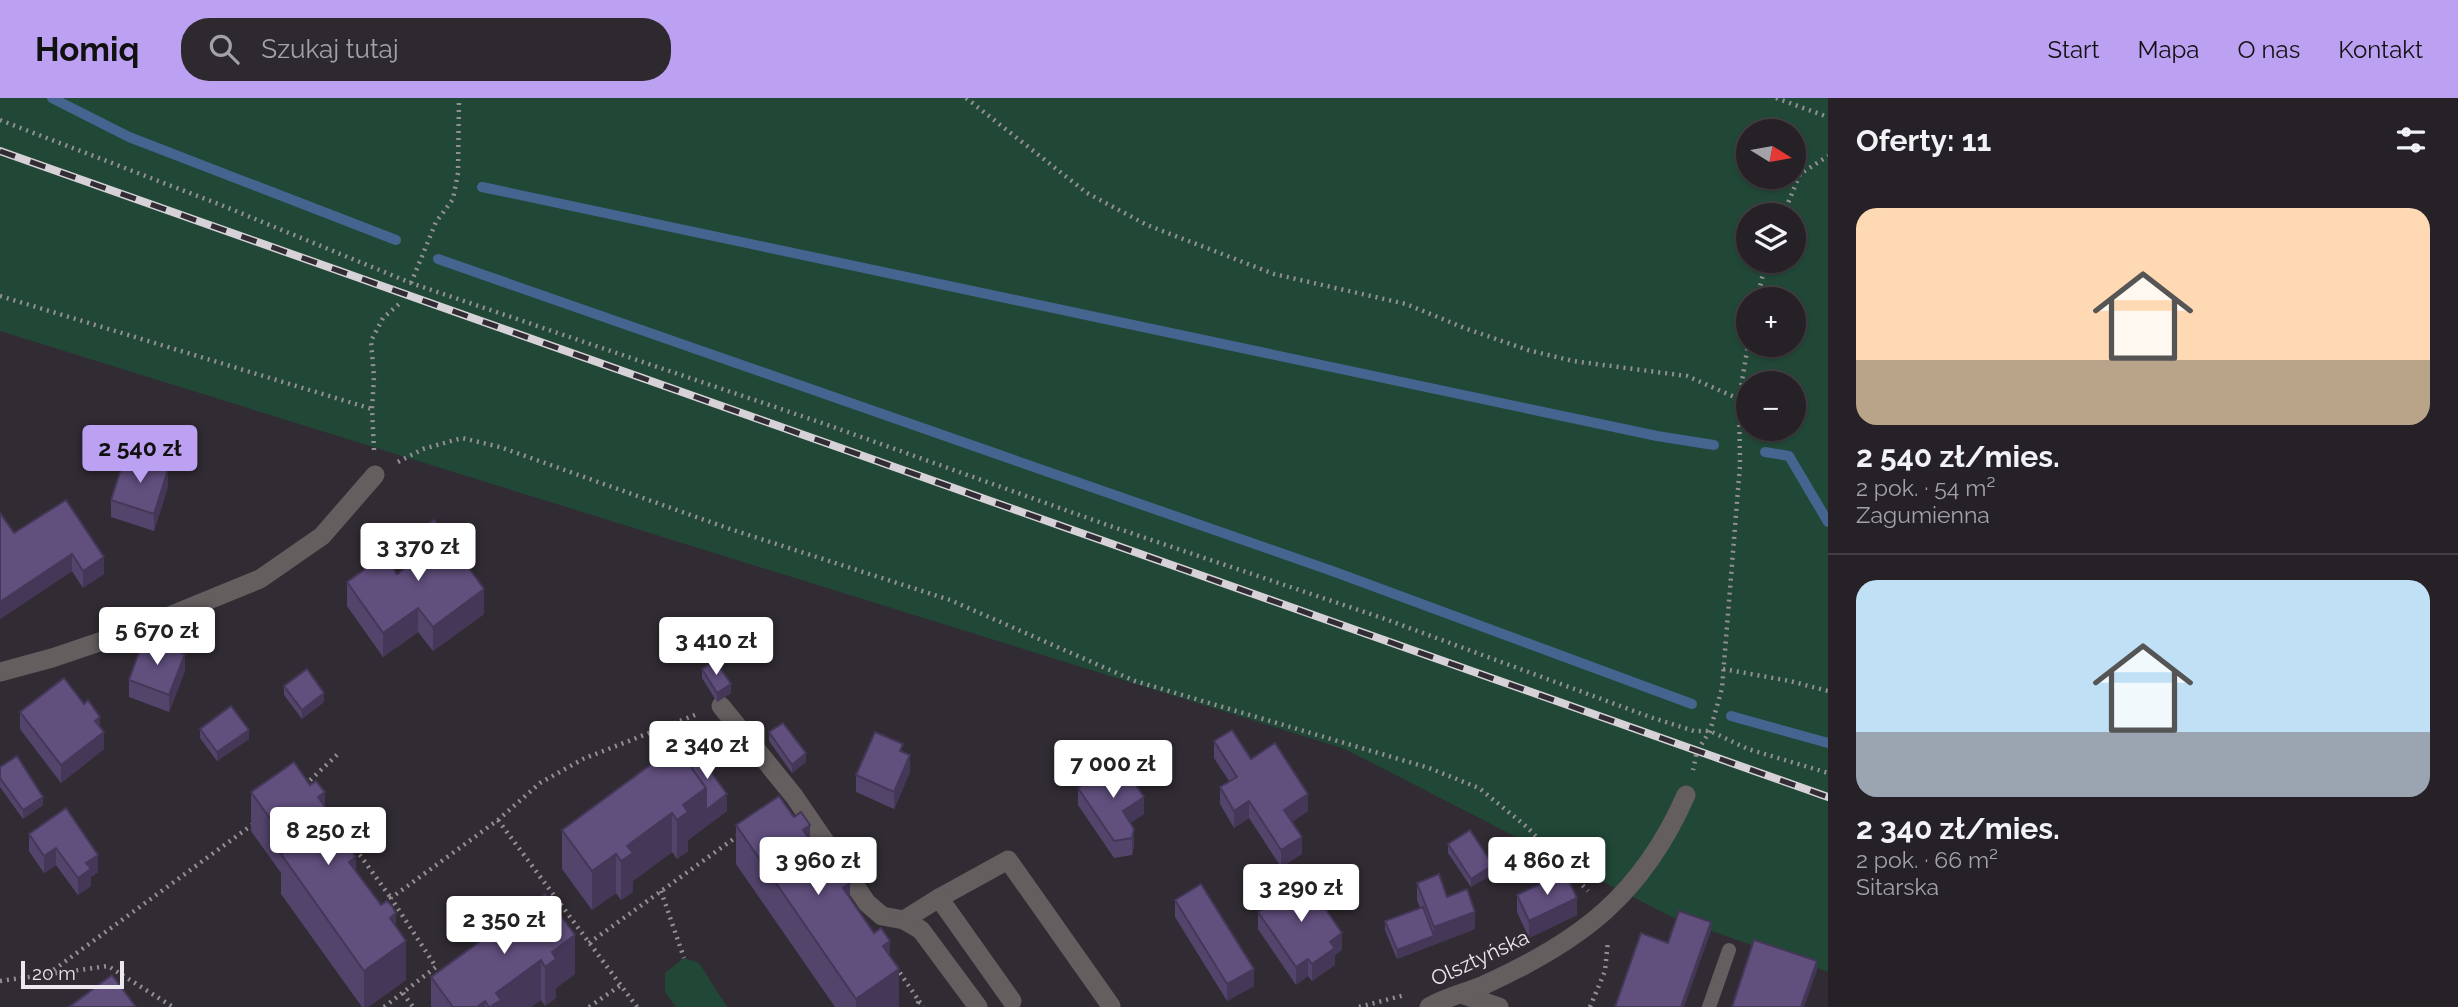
<!DOCTYPE html>
<html lang="pl">
<meta charset="utf-8">
<style>
:root{--surface:#252126;--page:#2d292e;--text:#f1f3f6;--muted:#a3a3a7;--line:#423e43;--accent:#bca0f2}
body{margin:0;font-family:Raleway,sans-serif;background:var(--page);color:var(--text);height:100vh;display:flex;flex-direction:column;font-size:26px;white-space:nowrap}
*{box-sizing:border-box;margin:0}
p{font-size:23px;color:var(--muted)}
.icon{flex:none;width:38px;height:38px;fill:none;stroke:currentColor;stroke-width:2;stroke-linecap:round;stroke-linejoin:round}
.map{position:relative;flex:1;overflow:hidden}
.panel{display:flex;flex-direction:column;background:var(--surface);width:630px}
.panel>*{flex:none}
.needle{width:46px;rotate:101deg}
.tools{position:absolute;left:1736px;top:21px;display:grid;gap:14px}
.tools a{display:grid;place-items:center;width:70px;height:70px;border-radius:50%;background:var(--surface);box-shadow:0 2px 5px #0004,0 0 0 2px var(--line);font-size:35px}
.scale{position:absolute;left:21px;bottom:18px;width:103px;box-sizing:border-box;padding-left:7px;border:4px solid #ece8ed;border-top:0;font-size:19px;line-height:24px;white-space:nowrap;color:#ece8ed;-webkit-text-stroke:5px #312c33;paint-order:stroke}
.price{position:absolute;translate:-50% -60px;padding:0 16px;border-radius:7px;background:#fff;color:#222;font-size:23px;line-height:46px;filter:drop-shadow(0 2px 4px #0008)}
.price::after{content:'';position:absolute;left:50%;top:42px;width:21px;height:16px;margin-left:-10px;background:inherit;clip-path:polygon(0 0,100% 0,50% 100%)}
.price.current{background:var(--accent);color:#111}
ul{padding:0;list-style:none}
li{display:grid;align-content:center;gap:14px;height:371px;padding:0 28px}
li+li{border-top:2px solid var(--line)}
li span{display:grid;place-items:center;height:217px;border-radius:21px;color:#555}
li>.icon{margin-inline-start:auto}
span .icon{width:126px;height:126px;fill:#fffc;stroke-width:1}
li b{font-size:30px}
h2{display:flex;justify-content:space-between;align-items:center;height:84px;padding:0 28px;font-size:30px}
header{display:flex;align-items:center;gap:42px;box-sizing:border-box;height:98px;padding:0 35px;background:var(--accent);color:#111}
header strong{font-size:33px}
nav{display:flex;gap:38px;margin-inline-start:auto;font-size:24px}
.search{width:490px;height:63px;background:var(--page);display:flex;align-items:center;gap:18px;box-sizing:border-box;padding:0 24px;border-radius:28px;color:var(--muted);font-size:26px}
main{display:flex;flex:1;min-height:0}
.map>svg:first-child{display:block}
.green{fill:#214737;fill-rule:evenodd}
.lines{fill:none;stroke-linecap:round;stroke-linejoin:round}
.stream{stroke:#45648f;stroke-width:10}
.path{stroke:#948f95;stroke-width:4.5;stroke-dasharray:2 5;stroke-linecap:butt}
.service{stroke:#645e5f;stroke-width:14}
.minor{stroke:#645e5f;stroke-width:19}
.rail-casing{stroke:#d7d2d8;stroke-width:8}
.rail{stroke:#312c33;stroke-width:5;stroke-dasharray:16;stroke-linecap:butt}
.wall{fill:#53446c}
.shaded-wall{fill:#443758}
.building{fill:#614f7e;stroke:#443758;stroke-width:2}
.labels{text-anchor:middle;stroke-width:5;stroke-linejoin:round;paint-order:stroke}
.street-label{font-size:21px;fill:#ece8ed;stroke:#312c33}
</style>
<header>
<strong>Homiq</strong>
<div class="search"><svg class="icon" aria-label="search" viewBox="0 0 24 24"><circle cx="10" cy="10" r="6"/><path d="M15 15l6 6"/></svg>Szukaj tutaj</div>
<nav><a>Start</a><a>Mapa</a><a>O nas</a><a>Kontakt</a></nav>
</header>
<main>
<div class="map">
<svg width="1828" height="909" viewBox="0 0 1828 909">
<rect width="100%" height="100%" fill="#312c33"/>
<g class="green">
<path d="M0 0H1828V874L1672 819 1345 651 0 233ZM1748 33H1794V79H1748ZM1748 117H1794V163H1748ZM1748 201H1794V247H1748ZM1748 285H1794V331H1748Z"/>
<path d="M684 860 699 865 727 909H676L665 894V875Z"/>
</g>
<g class="lines">
<g class="stream">
<path d="M52 0 129 39 396 142"/>
<path d="M482 89 1657 338 1714 347"/>
<path d="M438 161 1335 474 1692 606"/>
<path d="M1765 354 1789 358 1828 424"/>
<path d="M1731 618 1828 645"/>
</g>
<g class="path">
<path d="M966 0 1087 95 1147 127 1274 176 1406 206 1467 231 1528 252 1573 263 1687 278 1739 301 1740 367 1722 590 1710 633 1697 653 1693 672"/>
<path d="M1776 0 1828 19"/>
<path d="M0 22 221 107 411 185 825 326 1110 428 1385 521 1650 619 1694 633H1710L1748 651 1828 675"/>
<path d="M1783 117 1800 76 1828 58"/>
<path d="M411 185 436 124 453 101 458 75 459 0"/>
<path d="M0 198 372 311"/>
<path d="M1757 201 1766 163"/>
<path d="M1739 301 1748 247"/>
<path d="M374 352 372 311 374 279 371 243 383 220 399 206"/>
<path d="M398 364 423 351 462 340 500 349 730 431 950 502 1135 583 1429 670 1479 690 1527 729 1588 793"/>
<path d="M1723 571 1790 583 1828 593"/>
<path d="M305 687 340 654"/>
<path d="M331 717 391 800"/>
<path d="M498 722 637 909"/>
<path d="M661 793 684 860"/>
<path d="M589 845 739 737"/>
<path d="M896 869 919 903 916 909"/>
<path d="M48 876 256 724"/>
<path d="M0 883 108 868 173 909"/>
<path d="M403 895 413 909"/>
<path d="M919 903 923 909"/>
<path d="M384 909 436 869 391 800 498 722 540 685 583 661 695 617"/>
<path d="M589 909 621 887"/>
<path d="M1359 909 1405 897"/>
<path d="M1590 909 1605 873 1608 843"/>
</g>
<path class="service" d="M1709 909 1729 852"/>
<g class="minor">
<path d="M0 574 52 560 135 532 260 481 322 438 375 377"/>
<path d="M721 608 794 698 867 805 882 818 904 822 921 832 978 909"/>
<path d="M939 800 1008 762 1111 908"/>
<path d="M904 822 939 800 1012 903"/>
<path d="M1461 896 1499 909"/>
<path d="M1429 909C1446 899 1465 895 1484 887 1581 843 1642 797 1686 697"/>
</g>
<defs>
<path id="rail" d="M0 53 1828 699"/>
</defs>
<use href="#rail" class="rail-casing"/>
<use href="#rail" class="rail"/>
</g>
<g class="wall">
<path d="M168 389 154 433 111 419V402Z"/>
<path d="M66 402 104 476 83 490 72 473 0 521V415L14 435Z"/>
<path d="M408 441 484 516 433 553 418 534 383 559 347 508V484L397 476 409 467 408 465Z"/>
<path d="M702 571 731 595 717 604 702 580Z"/>
<path d="M185 573 169 614 129 599V582Z"/>
<path d="M284 588 324 604 302 621 284 597Z"/>
<path d="M20 614 100 630 104 651 61 685 20 631Z"/>
<path d="M200 631 249 641 217 663 200 640Z"/>
<path d="M769 634 806 664 792 675 769 643Z"/>
<path d="M1214 643 1251 661 1308 713 1292 724 1302 756 1281 769 1249 720 1234 730 1220 706V689L1229 683 1214 660Z"/>
<path d="M903 654 910 674 894 711 856 694V677Z"/>
<path d="M686 663 727 713 688 742V753L677 761 672 754 633 783V794L621 802 616 795 592 812 562 771V732Z"/>
<path d="M0 669 43 707 23 721 0 689Z"/>
<path d="M1078 690 1144 716 1130 725 1134 748 1132 757 1114 760 1078 707Z"/>
<path d="M251 694 325 707 334 743 396 830 406 882 368 909H362L281 796V775L251 733Z"/>
<path d="M66 710 98 774 91 779V788L78 797 56 767 44 775 29 753V736Z"/>
<path d="M736 727 810 743 890 859 899 909H835L736 766Z"/>
<path d="M1448 746 1493 776 1471 789 1448 755Z"/>
<path d="M1417 785 1447 799 1475 831 1397 861 1385 832V823L1420 810 1417 802Z"/>
<path d="M545 796 575 876 556 890V900L545 908 541 902 531 909H431V879Z"/>
<path d="M1517 797 1577 817 1529 840 1517 814Z"/>
<path d="M1175 802 1254 888 1227 903 1175 819Z"/>
<path d="M1258 814 1342 852 1335 857V867L1312 883 1308 878 1296 887 1258 831Z"/>
</g>
<g class="shaded-wall">
<path d="M168 372V389L154 433V416Z"/>
<path d="M72 456V473L0 521V504Z"/>
<path d="M104 459V476L83 490V473Z"/>
<path d="M484 491V516L433 553V529Z"/>
<path d="M418 510V534L383 559V535Z"/>
<path d="M185 556V573L169 614V597Z"/>
<path d="M731 586V595L717 604V595Z"/>
<path d="M324 595V604L302 621V612Z"/>
<path d="M100 619V636L95 623Z"/>
<path d="M249 632V641L217 663V654Z"/>
<path d="M104 634V651L61 685V667Z"/>
<path d="M806 655V664L792 675V667Z"/>
<path d="M910 657V674L894 711V694Z"/>
<path d="M706 690 727 696V713L688 742V753L677 761V722L683 707Z"/>
<path d="M325 694V729L334 721V760L324 768 318 699Z"/>
<path d="M1308 696V713L1284 729V712Z"/>
<path d="M43 699V707L23 721V712Z"/>
<path d="M1144 699V716L1123 730V713Z"/>
<path d="M1249 703V720L1234 730V713Z"/>
<path d="M672 715V754L633 783V794L621 802V763L627 748Z"/>
<path d="M810 727V766L803 732Z"/>
<path d="M1134 731V748L1132 757V740Z"/>
<path d="M1302 739V756L1281 769V752Z"/>
<path d="M56 750V767L44 775V758Z"/>
<path d="M616 756V795L592 812V773Z"/>
<path d="M98 757V774L91 779V788L78 797V780L86 765Z"/>
<path d="M356 759V798L349 764Z"/>
<path d="M1493 767V776L1471 789V781Z"/>
<path d="M850 785V824L843 790Z"/>
<path d="M1577 800V817L1529 840V823Z"/>
<path d="M1475 814V831L1397 861V852L1434 838V829Z"/>
<path d="M396 815V850L406 843V882L368 909H364V873L390 820Z"/>
<path d="M1711 824V833L1684 909H1681Z"/>
<path d="M1342 835V852L1335 857V867L1312 883V866L1330 844Z"/>
<path d="M575 837V876L556 890V900L545 908V869L552 854Z"/>
<path d="M890 843V877L899 871V909H856V901L883 848Z"/>
<path d="M1308 861V878L1296 887V869Z"/>
<path d="M541 862V902L531 909H490L496 895Z"/>
<path d="M1817 863V872L1804 909H1801Z"/>
<path d="M1254 871V888L1227 903V886Z"/>
<path d="M485 903V909H477Z"/>
</g>
<g class="building">
<path d="M125 358 168 372 154 416 111 402Z"/>
<path d="M66 402 104 459 83 473 72 456 0 504V415L14 435Z"/>
<path d="M434 422 484 491 433 529 418 510 383 535 347 484 385 457 397 476 419 460 408 441Z"/>
<path d="M144 540 185 556 169 597 129 582Z"/>
<path d="M715 562 731 586 717 595 702 571Z"/>
<path d="M307 571 324 595 302 612 284 588Z"/>
<path d="M64 580 84 606 88 602 100 619 95 623 104 634 61 667 20 614Z"/>
<path d="M231 608 249 632 217 654 200 631Z"/>
<path d="M783 625 806 655 792 667 769 634Z"/>
<path d="M1232 632 1251 661 1275 645 1308 696 1284 712 1302 739 1281 752 1249 703 1234 713 1220 689 1237 679 1214 643Z"/>
<path d="M875 634 903 646 900 653 910 657 894 694 856 677Z"/>
<path d="M676 648 706 690 683 707 688 714 677 722 672 715 627 748 633 755 621 763 616 756 592 773 562 732Z"/>
<path d="M697 655 727 696 706 712V690L687 663Z"/>
<path d="M17 658 43 699 23 712 0 680V669Z"/>
<path d="M1119 662 1144 699 1123 713 1134 731 1132 740 1114 743 1078 690Z"/>
<path d="M294 664 310 687 316 683 325 694 318 699 334 721 324 729 340 751 347 746 356 759 349 764 381 807 387 803 392 808 396 815 390 820 406 843 364 873 281 756 291 750 251 694Z"/>
<path d="M779 698 794 719 801 714 810 727 803 732 833 776 840 771 850 785 843 790 874 835 881 830 890 843 883 848 899 871 856 901 736 727Z"/>
<path d="M66 710 98 757 86 765 91 771 78 780 56 750 44 758 29 736Z"/>
<path d="M1470 732 1493 767 1471 781 1448 746Z"/>
<path d="M1565 774 1577 800 1529 823 1517 797Z"/>
<path d="M1439 776 1447 799 1467 791 1475 814 1434 829 1417 785Z"/>
<path d="M1305 781 1342 835 1330 844 1335 850 1312 866 1308 861 1296 869 1258 814Z"/>
<path d="M1201 786 1254 871 1227 886 1175 802Z"/>
<path d="M545 796 575 837 552 854 556 861 545 869 541 862 496 895 501 902 490 909H489L485 903 477 909H453L431 879Z"/>
<path d="M1423 809 1434 838 1397 852 1385 823Z"/>
<path d="M1679 813 1711 824 1681 909H1615L1641 835 1668 845Z"/>
<path d="M1754 842 1817 863 1801 909H1732Z"/>
<path d="M112 877 136 909H69Z"/>
</g>
<g class="labels">
<g class="street-label">
<text transform="translate(1480 860) rotate(-25)" y="7">Olsztyńska</text>
</g>
</g>
</svg>
<div class="tools">
<a><svg class="needle" viewBox="-14 -14 28 28"><path d="M0-13l5 13h-10z" fill="#e53935"/><path d="M0 13l5-13h-10z" fill="#a3a3a7"/></svg></a>
<a><svg class="icon" aria-label="layers" viewBox="0 0 24 24"><path d="M12 4l9 5-9 5-9-5zM3 14l9 5 9-5"/></svg></a>
<a>+</a>
<a>−</a>
</div>
<div class="scale">20 m</div>
<b class="price current" style="left:140px;top:387px">2 540 zł</b>
<b class="price" style="left:418px;top:485px">3 370 zł</b>
<b class="price" style="left:157px;top:569px">5 670 zł</b>
<b class="price" style="left:716px;top:579px">3 410 zł</b>
<b class="price" style="left:707px;top:683px">2 340 zł</b>
<b class="price" style="left:1113px;top:702px">7 000 zł</b>
<b class="price" style="left:328px;top:769px">8 250 zł</b>
<b class="price" style="left:818px;top:799px">3 960 zł</b>
<b class="price" style="left:1547px;top:799px">4 860 zł</b>
<b class="price" style="left:1301px;top:826px">3 290 zł</b>
<b class="price" style="left:504px;top:858px">2 350 zł</b>
</div>
<section class="panel">
<h2>Oferty: 11<svg class="icon" aria-label="filters" viewBox="0 0 24 24"><path d="M4 7h16M4 17h16"/><circle cx="9" cy="7" r="2"/><circle cx="15" cy="17" r="2"/></svg></h2>
<ul>
<li><span style="background:linear-gradient(#ffd9b3 70%,#b9a48a 0)"><svg class="icon" aria-label="home" viewBox="0 0 24 24"><path d="M3 11l9-7 9 7M6 9v11h12V9"/></svg></span><div><b>2 540 zł/mies.</b><p>2 pok. · 54 m²</p><p>Zagumienna</p></div></li>
<li><span style="background:linear-gradient(#bfe0f5 70%,#9aa5b1 0)"><svg class="icon" aria-label="home" viewBox="0 0 24 24"><path d="M3 11l9-7 9 7M6 9v11h12V9"/></svg></span><div><b>2 340 zł/mies.</b><p>2 pok. · 66 m²</p><p>Sitarska</p></div></li>
</ul>
</section>
</main>
